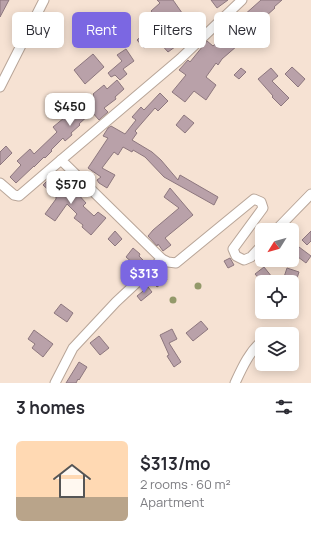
<!DOCTYPE html>
<meta charset="utf-8">
<style>
:root{--surface:#fff;--page:#f7f7f7;--text:#2b2b33;--muted:#7c7c81;--accent:#7b67e2}
body{margin:0;font-family:Manrope,sans-serif;background:var(--page);color:var(--text);height:100vh;display:flex;flex-direction:column;font-size:15px;white-space:nowrap}
*{box-sizing:border-box;margin:0}
p{font-size:13px;color:var(--muted)}
.icon{flex:none;width:22px;height:22px;fill:none;stroke:currentColor;stroke-width:2;stroke-linecap:round;stroke-linejoin:round}
.map{position:relative;height:383px;overflow:hidden}
.drawer{display:flex;flex-direction:column;background:var(--surface);flex:1}
.drawer>*{flex:none}
.guide{position:absolute;left:12px;top:12px;width:287px;height:36px;display:flex;gap:8px}
.needle{width:26px;rotate:233deg}
.buttons{position:absolute;left:255px;top:223px;display:grid;gap:8px}
.buttons a{display:grid;place-items:center;width:44px;height:44px;border-radius:6px;background:var(--surface);box-shadow:0 2px 10px #0003;font-size:20px}
.price{position:absolute;translate:-50% -34px;padding:0 9px;border-radius:8px;background:#fff;color:#222;font-size:13px;line-height:26px;filter:drop-shadow(0 1px 2px #0008)}
.price::after{content:'';position:absolute;left:50%;top:24px;width:12px;height:9px;margin-left:-6px;background:inherit;clip-path:polygon(0 0,100% 0,50% 100%)}
.price.active{background:var(--accent);color:#fff}
ul{padding:0;list-style:none}
li{display:flex;align-items:center;gap:12px;height:100px;padding:0 16px}
li span{display:grid;place-items:center;flex:none;width:112px;height:80px;border-radius:6px;color:#555}
li>.icon{margin-inline-start:auto}
span .icon{width:48px;height:48px;fill:#fffc;stroke-width:1}
li b{font-size:17px}
h2{display:flex;justify-content:space-between;align-items:center;height:48px;padding:0 16px;font-size:17px}
.chip{padding:0 14px;border-radius:6px;background:var(--surface);box-shadow:0 2px 10px #0003;font-size:14px;line-height:36px}
.chip.active{background:var(--accent);color:#fff}
.map>svg:first-child{display:block}
.building{fill:#b9a1a9;stroke:#8d777e}
.lines{fill:none;stroke-linecap:round;stroke-linejoin:round}
.minor-casing{stroke:#b8a598;stroke-width:11}
.minor{stroke:#fff;stroke-width:9}
.tree{fill:#93996a}
</style>
<div class="map">
<svg width="311" height="383" viewBox="0 0 311 383">
<rect width="100%" height="100%" fill="#f6e2d3"/>
<g class="building">
<path d="M0 0H9L0 17Z"/>
<path d="M157 0H173L187 20 191 16 202 30 192 38 190 36 168 52 159 42 170 33 151 11 160 3Z"/>
<path d="M211 0H228L217 8Z"/>
<path d="M261 0H282L274 7 275 8 266 16 262 12 250 23 243 16Z"/>
<path d="M232 24 245 38 244 39H245L222 59 218 65 216 63 206 77 216 85 206 100 194 91 185 102 172 92 186 75 179 70 188 60 190 62 207 41 213 46 225 35 223 33Z"/>
<path d="M253 24 258 30 251 36 246 29Z"/>
<path d="M45 29 55 34 50 42 41 37Z"/>
<path d="M146 32 153 41 144 48 137 40Z"/>
<path d="M126 49 134 61 123 69 127 74 120 80 115 75 111 77 108 73 122 61 117 55Z"/>
<path d="M93 54 104 67 85 84 74 70Z"/>
<path d="M292 67 305 79 298 87 285 74Z"/>
<path d="M241 68 246 72 239 79 234 75Z"/>
<path d="M271 68 278 76 272 81 289 98 281 106 272 97 273 96 258 79Z"/>
<path d="M117 80 124 89 115 97 116 99 104 108 108 112 99 120 92 112 79 124 80 125 71 133 72 135 65 141 63 138 51 150 52 151 45 158 44 157 34 167V166L16 183 10 177 21 165 17 161 30 149 34 154 57 132 53 127 81 104 83 105 94 95 93 94 104 85 107 89Z"/>
<path d="M160 93 168 101 158 111 155 108 135 131 137 133 132 140 152 152 161 160 178 180 180 175 218 197 214 205 164 177 145 157 133 150 132 152 123 147 118 155 114 152 102 168 115 175 107 188 99 183 97 180 101 177 88 168 108 138 103 136 108 128 111 126 125 134 136 120 132 117 141 107 144 110Z"/>
<path d="M184 115 194 123 185 133 176 125Z"/>
<path d="M6 146 12 153 0 165V152Z"/>
<path d="M54 174 66 186 68 184 77 192V193L86 203 83 206 94 216 98 212 106 218 91 235 82 227 83 225 74 218 77 214 67 204 55 221 45 214 56 199V197L43 185Z"/>
<path d="M170 188 193 215 165 238 171 245 163 251 158 244 157 246 148 236 153 230 179 208 164 197Z"/>
<path d="M115 231 122 239 115 246 108 239Z"/>
<path d="M311 231V241L307 245 302 240Z"/>
<path d="M299 247 311 256 306 263 294 254Z"/>
<path d="M133 248 140 254 139 256 147 264 138 273 132 266 134 264 126 257Z"/>
<path d="M230 258 234 265 228 268 224 261Z"/>
<path d="M264 267 272 277 266 282H262L255 274Z"/>
<path d="M287 268 299 272 296 281 284 277Z"/>
<path d="M163 273 167 280 157 287 152 281Z"/>
<path d="M148 287 152 292 141 301 137 296Z"/>
<path d="M61 304 73 313 67 322 54 313Z"/>
<path d="M201 321 208 329 193 341 186 333Z"/>
<path d="M172 329 177 339 169 343 181 362 174 367 167 356 169 355 160 335Z"/>
<path d="M34 330 53 344 43 357 32 348 35 344 28 339Z"/>
<path d="M99 336 109 348 100 355 90 343Z"/>
<path d="M79 362 87 367 79 380 78 379 76 383H66Z"/>
</g>
<g class="lines">
<defs>
<g id="minor">
<path d="M242 0 180 59 61 160 162 259 168 262 176 263 254 199 261 202 263 208 233 249 236 256 244 260 251 257 262 245"/>
<path d="M0 87 44 0"/>
<path d="M0 183 14 195 19 196 61 160"/>
<path d="M276 230 311 194"/>
<path d="M271 334 272 333"/>
<path d="M55 383 73 348 116 302 162 259"/>
<path d="M235 383C242 368 249 352 262 341"/>
</g>
</defs>
<use href="#minor" class="minor-casing"/>
<use href="#minor" class="minor"/>
</g>
<g class="tree">
<circle cx="198" cy="286" r="3.5"/>
<circle cx="173" cy="300" r="3.5"/>
</g>
</svg>
<div class="buttons">
<a><svg class="needle" viewBox="-14 -14 28 28"><path d="M0-13l5 13h-10z" fill="#e53935"/><path d="M0 13l5-13h-10z" fill="#7c7c81"/></svg></a>
<a><svg class="icon" aria-label="locate" viewBox="0 0 24 24"><circle cx="12" cy="12" r="6"/><path d="M12 2v4M12 18v4M2 12h4M18 12h4"/></svg></a>
<a><svg class="icon" aria-label="layers" viewBox="0 0 24 24"><path d="M12 4l9 5-9 5-9-5zM3 14l9 5 9-5"/></svg></a>
</div>
<b class="price" style="left:70px;top:127px">$450</b>
<b class="price" style="left:71px;top:205px">$570</b>
<b class="price active" style="left:144px;top:294px">$313</b>
<div class="guide">
<a class="chip">Buy</a>
<a class="chip active">Rent</a>
<a class="chip">Filters</a>
<a class="chip">New</a>
</div>
</div>
<section class="drawer">
<h2>3 homes<svg class="icon" aria-label="filters" viewBox="0 0 24 24"><path d="M4 7h16M4 17h16"/><circle cx="9" cy="7" r="2"/><circle cx="15" cy="17" r="2"/></svg></h2>
<ul>
<li><span style="background:linear-gradient(#ffd9b3 70%,#b9a48a 0)"><svg class="icon" aria-label="home" viewBox="0 0 24 24"><path d="M3 11l9-7 9 7M6 9v11h12V9"/></svg></span><div><b>$313/mo</b><p>2 rooms · 60 m²</p><p>Apartment</p></div></li>
</ul>
</section>
